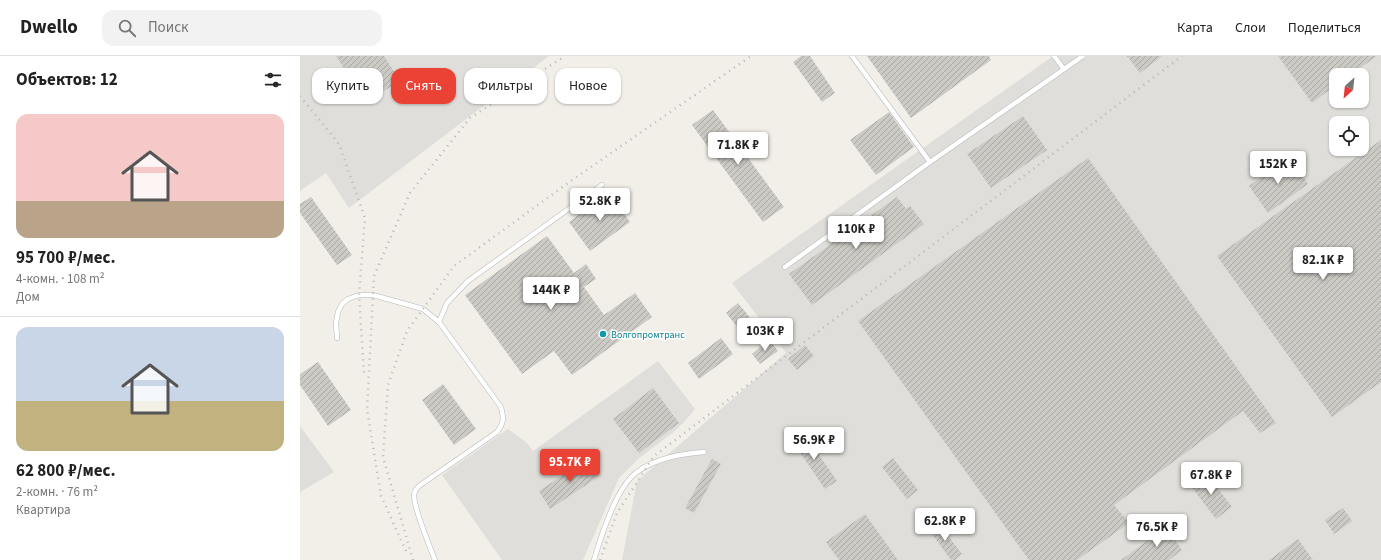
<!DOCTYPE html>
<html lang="ru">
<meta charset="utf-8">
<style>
:root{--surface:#fff;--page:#f2f2f2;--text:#222;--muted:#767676;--line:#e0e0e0;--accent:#ea4335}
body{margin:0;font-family:"Source Sans 3",sans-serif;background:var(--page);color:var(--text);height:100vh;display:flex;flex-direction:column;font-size:15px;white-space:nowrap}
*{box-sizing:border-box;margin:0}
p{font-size:13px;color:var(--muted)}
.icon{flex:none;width:22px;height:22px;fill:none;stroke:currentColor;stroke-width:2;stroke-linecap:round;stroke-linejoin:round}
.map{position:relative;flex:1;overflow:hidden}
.details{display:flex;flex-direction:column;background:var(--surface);width:300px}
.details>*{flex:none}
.hud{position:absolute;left:12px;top:12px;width:380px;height:36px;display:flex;gap:8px}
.needle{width:26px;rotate:207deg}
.fabs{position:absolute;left:1029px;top:12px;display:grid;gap:8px}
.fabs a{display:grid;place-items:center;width:40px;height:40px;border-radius:8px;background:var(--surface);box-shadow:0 1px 3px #0004;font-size:20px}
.price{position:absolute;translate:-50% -34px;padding:0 9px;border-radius:4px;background:#fff;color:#222;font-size:13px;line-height:26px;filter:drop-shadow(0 1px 2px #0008)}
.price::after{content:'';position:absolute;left:50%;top:24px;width:12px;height:9px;margin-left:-6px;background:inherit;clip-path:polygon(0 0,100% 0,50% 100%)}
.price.current{background:var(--accent);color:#fff}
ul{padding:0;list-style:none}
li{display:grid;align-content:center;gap:8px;height:212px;padding:0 16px}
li+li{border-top:1px solid var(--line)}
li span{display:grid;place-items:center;height:124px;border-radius:12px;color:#555}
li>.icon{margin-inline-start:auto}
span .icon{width:72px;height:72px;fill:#fffc;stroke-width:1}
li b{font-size:17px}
h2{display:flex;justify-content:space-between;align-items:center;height:48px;padding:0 16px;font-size:17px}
.pill{padding:0 14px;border-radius:12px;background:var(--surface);box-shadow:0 1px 3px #0004;font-size:14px;line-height:36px}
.pill.current{background:var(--accent);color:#fff}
header{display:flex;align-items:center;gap:24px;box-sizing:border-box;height:56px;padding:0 20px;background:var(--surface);border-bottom:1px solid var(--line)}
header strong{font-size:19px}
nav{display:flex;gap:22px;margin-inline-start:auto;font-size:14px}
.search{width:280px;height:36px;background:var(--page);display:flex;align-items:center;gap:10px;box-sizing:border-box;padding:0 14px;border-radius:12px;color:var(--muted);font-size:15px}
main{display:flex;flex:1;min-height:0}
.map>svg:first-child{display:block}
.industrial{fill:#e0deda;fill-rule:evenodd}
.building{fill:url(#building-hatch)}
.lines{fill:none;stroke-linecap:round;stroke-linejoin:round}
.lane-casing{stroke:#b5b8bc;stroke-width:5.5}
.lane{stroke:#fff;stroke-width:4.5}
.rail{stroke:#b6b7b8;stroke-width:2.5;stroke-dasharray:1 5;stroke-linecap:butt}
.culture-dot{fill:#0f9aa8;stroke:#fff;stroke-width:1.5}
.labels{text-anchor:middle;stroke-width:3;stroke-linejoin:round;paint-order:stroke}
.culture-label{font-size:10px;fill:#0d838f;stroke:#fff;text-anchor:start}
</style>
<header>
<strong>Dwello</strong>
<div class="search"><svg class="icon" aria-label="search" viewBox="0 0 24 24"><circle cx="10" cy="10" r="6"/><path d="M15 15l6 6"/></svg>Поиск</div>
<nav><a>Карта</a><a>Слои</a><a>Поделиться</a></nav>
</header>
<main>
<section class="details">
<h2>Объектов: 12<svg class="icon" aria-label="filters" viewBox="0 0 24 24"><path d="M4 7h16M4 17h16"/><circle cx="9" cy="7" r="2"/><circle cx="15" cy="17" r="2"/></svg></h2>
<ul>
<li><span style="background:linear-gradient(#f6c9c9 70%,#b9a48a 0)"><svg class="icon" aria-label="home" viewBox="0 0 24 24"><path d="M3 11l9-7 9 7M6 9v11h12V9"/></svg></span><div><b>95 700 ₽/мес.</b><p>4-комн. · 108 m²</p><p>Дом</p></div></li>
<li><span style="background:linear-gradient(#c9d6e8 60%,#c2b280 0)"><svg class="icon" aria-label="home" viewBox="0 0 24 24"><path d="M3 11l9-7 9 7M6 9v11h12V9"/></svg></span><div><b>62 800 ₽/мес.</b><p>2-комн. · 76 m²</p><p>Квартира</p></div></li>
</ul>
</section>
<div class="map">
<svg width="1081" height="504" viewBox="0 0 1081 504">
<defs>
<pattern id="building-hatch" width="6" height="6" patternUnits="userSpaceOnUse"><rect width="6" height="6" fill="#cccac5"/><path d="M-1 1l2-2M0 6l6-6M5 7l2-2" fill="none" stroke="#a9a8a4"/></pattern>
</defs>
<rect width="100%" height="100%" fill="#f1efe8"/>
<g class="industrial">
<path d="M0 0H249L49 152 26 117 0 135Z"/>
<path d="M753 0H1081V504H322L337 425 486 297 432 227ZM1036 19H1062V45H1036ZM1036 67H1062V93H1036Z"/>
<path d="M358 305 395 353 385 365 375 375 338 403 319 422 283 504H202L142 419 208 373 227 387 233 395Z"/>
<path d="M0 370 34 416 0 436Z"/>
</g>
<g class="building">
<path d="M36 0H84L100 25 66 46Z"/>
<path d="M501 0H510L535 37 522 46 493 6Z"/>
<path d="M567 0H689L691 4 611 62Z"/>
<path d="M827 0H862L840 17Z"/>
<path d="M978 0H1077L1050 19H1036V29L1012 47Z"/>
<path d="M413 54 484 151 463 166 392 69Z"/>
<path d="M589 56 614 91 576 119 550 84Z"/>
<path d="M723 60 747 94 691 132 667 98Z"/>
<path d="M1081 84V326L1032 361 917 200Z"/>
<path d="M989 101 1008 128 968 157 949 130Z"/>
<path d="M788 102 976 367 960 377 943 355 814 449 829 467 777 504H729L558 265Z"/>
<path d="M309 137 330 166 290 195 269 166Z"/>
<path d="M11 141 52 199 37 209 0 157V148Z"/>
<path d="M597 141 606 153 610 150 624 168 512 249 489 218Z"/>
<path d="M247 180 274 217 286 208 296 223 284 231 304 259 335 237 352 261 272 319 254 295 222 318 165 239Z"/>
<path d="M438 247 456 269 444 279 426 257Z"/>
<path d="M421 282 433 298 399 323 388 307Z"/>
<path d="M469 284 478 295 460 308 452 298Z"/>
<path d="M505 289 514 300 497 314 488 303Z"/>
<path d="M18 306 51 354 28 370 0 329V318Z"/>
<path d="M143 328 176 373 154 389 122 344Z"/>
<path d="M353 332 379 367 339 397 313 363Z"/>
<path d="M504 377 537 425 525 433 492 385Z"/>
<path d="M289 401 301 419 250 453 239 435Z"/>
<path d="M593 402 618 434 607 443 582 411Z"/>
<path d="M412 403 421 408 394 457 385 452Z"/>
<path d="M906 417 932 451 916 463 890 429Z"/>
<path d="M1043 452 1052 465 1034 478 1025 464Z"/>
<path d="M565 458 598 504H539L526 486Z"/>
<path d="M638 467 662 498 655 504H651L629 474Z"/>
<path d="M866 471 882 494 869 504H821Z"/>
<path d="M998 483 1013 504H969Z"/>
</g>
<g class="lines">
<defs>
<g id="lane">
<path d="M552 0 630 106"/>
<path d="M754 0 764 13"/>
<path d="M485 211 630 106 783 0"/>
<path d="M139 266 147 247 168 225 302 129"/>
<path d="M37 282 36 267 38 256 42 248 48 243 59 239H73L123 253 139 266 201 351C204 362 204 367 197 376L119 430C117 432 115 435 114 438 113 451 130 491 135 504"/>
<path d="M294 504C301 480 316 431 337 416 356 402 381 398 404 396"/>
</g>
</defs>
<use href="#lane" class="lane-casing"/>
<use href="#lane" class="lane"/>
<g class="rail">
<path d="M0 40 39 88 65 162 59 239 64 317"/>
<path d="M106 495 81 440 67 353 74 220 110 137 170 62 265 0"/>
<path d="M113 504 83 401 88 329 107 275 154 210 268 127 451 0"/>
<path d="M300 504 317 457 354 400 882 0"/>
</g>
</g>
<circle class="culture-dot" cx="303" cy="278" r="4"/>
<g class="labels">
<g class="culture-label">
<text x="311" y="282">Волгопромтранс</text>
</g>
</g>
</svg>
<div class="fabs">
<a><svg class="needle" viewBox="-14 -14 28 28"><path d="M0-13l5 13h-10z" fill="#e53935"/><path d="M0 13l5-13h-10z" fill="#767676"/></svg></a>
<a><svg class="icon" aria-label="locate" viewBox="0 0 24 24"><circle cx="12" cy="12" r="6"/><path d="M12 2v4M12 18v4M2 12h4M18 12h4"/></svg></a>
</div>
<b class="price" style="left:438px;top:110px">71.8K ₽</b>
<b class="price" style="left:978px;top:129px">152K ₽</b>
<b class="price" style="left:300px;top:166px">52.8K ₽</b>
<b class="price" style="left:556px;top:194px">110K ₽</b>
<b class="price" style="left:1023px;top:225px">82.1K ₽</b>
<b class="price" style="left:251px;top:255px">144K ₽</b>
<b class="price" style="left:465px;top:296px">103K ₽</b>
<b class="price" style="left:514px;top:405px">56.9K ₽</b>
<b class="price current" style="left:270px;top:427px">95.7K ₽</b>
<b class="price" style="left:911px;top:440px">67.8K ₽</b>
<b class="price" style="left:645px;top:486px">62.8K ₽</b>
<b class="price" style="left:857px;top:492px">76.5K ₽</b>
<div class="hud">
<a class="pill">Купить</a>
<a class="pill current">Снять</a>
<a class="pill">Фильтры</a>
<a class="pill">Новое</a>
</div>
</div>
</main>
